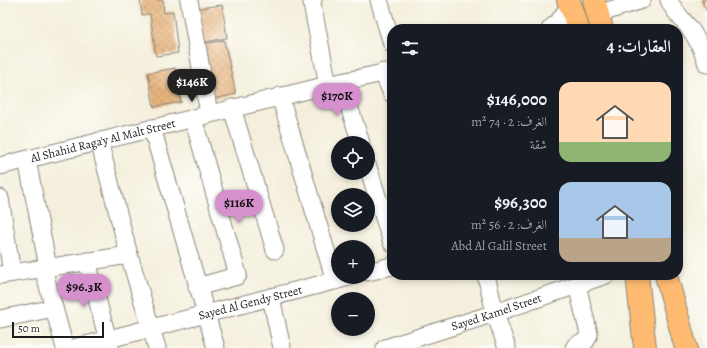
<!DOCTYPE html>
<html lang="ar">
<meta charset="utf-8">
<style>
:root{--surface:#171b24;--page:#20242c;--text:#f1f3f6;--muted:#9ea1a6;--accent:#d690ce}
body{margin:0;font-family:Alegreya,Amiri,serif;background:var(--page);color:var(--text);direction:rtl;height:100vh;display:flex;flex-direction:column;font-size:15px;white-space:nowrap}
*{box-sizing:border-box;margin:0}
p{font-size:13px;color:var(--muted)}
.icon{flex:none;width:22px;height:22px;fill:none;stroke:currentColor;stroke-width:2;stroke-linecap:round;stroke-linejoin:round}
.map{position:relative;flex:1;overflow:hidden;direction:ltr}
.sheet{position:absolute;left:387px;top:24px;width:296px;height:256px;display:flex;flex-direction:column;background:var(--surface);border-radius:16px;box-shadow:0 2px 6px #0003;direction:rtl}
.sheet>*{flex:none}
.fabs{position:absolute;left:331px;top:136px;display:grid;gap:8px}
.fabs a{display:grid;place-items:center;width:44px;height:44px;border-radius:50%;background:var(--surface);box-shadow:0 2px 6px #0003;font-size:20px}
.scale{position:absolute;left:12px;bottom:10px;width:92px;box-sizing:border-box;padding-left:4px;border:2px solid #1c1c1c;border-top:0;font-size:11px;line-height:14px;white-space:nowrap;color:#1c1c1c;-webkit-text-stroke:3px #fdfcf7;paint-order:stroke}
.price{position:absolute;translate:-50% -34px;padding:0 9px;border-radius:14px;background:var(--accent);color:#111;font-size:13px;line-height:26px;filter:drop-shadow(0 1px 2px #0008)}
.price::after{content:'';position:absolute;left:50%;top:24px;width:12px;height:9px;margin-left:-6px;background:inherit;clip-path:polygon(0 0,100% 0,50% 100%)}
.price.on{background:#222;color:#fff}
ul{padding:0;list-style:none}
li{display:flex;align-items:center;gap:12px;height:100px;padding:0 12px}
li span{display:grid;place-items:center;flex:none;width:112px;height:80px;border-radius:12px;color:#555}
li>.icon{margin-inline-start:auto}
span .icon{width:48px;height:48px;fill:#fffc;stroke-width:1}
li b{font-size:17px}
h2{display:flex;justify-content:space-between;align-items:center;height:48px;padding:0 12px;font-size:17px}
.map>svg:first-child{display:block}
.building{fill:url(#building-cross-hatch)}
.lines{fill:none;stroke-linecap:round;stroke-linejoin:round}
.minor-casing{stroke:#88867c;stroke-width:19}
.highway-casing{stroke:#88867c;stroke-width:24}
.minor{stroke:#fff;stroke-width:17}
.highway{stroke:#febb71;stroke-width:22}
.labels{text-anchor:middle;stroke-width:3;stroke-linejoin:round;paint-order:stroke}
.street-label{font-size:12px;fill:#1c1c1c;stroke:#fdfcf7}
</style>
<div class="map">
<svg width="707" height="348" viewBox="0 0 707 348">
<defs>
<pattern id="building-cross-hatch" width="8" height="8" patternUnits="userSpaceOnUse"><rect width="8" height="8" fill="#e7b37c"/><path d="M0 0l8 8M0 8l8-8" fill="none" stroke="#c6996b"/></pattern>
</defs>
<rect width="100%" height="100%" fill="#fdfcf7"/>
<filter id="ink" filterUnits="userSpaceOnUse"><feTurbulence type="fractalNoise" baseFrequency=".025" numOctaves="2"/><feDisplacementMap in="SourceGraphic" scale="8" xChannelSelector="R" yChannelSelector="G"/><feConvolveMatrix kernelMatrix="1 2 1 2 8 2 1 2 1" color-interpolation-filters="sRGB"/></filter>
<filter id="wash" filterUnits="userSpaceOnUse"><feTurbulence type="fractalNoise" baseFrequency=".012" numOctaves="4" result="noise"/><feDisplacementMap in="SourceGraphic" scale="16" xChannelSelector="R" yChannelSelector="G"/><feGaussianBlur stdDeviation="0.9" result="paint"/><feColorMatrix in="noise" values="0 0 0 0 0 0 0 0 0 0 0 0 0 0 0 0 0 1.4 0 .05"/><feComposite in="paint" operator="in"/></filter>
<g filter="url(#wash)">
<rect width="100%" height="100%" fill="#f4efdc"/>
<g id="blocks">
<g class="building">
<path d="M140 0H163L164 13 173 11 178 53 156 56 150 14 142 15Z"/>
<path d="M702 0H707V12Z"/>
<path d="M222 5 227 38 204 42 199 8Z"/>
<path d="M224 40 236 94 214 99 203 44Z"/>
<path d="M175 68 181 102 154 107 148 73Z"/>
</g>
</g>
</g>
<g filter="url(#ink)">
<use href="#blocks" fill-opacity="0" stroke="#88867c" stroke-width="1"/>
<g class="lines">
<defs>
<g id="minor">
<path d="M189 0 209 114"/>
<path d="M313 0 312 3 313 9 328 85"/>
<path d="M379 0 392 44"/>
<path d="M669 0C673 10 680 17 687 25 697 37 703 50 707 64"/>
<path d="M598 14 642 0"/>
<path d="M550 29 559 21 570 5"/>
<path d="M383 72 392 94"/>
<path d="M341 82 361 143"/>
<path d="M280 96 335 281"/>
<path d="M232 108 275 250"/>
<path d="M193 118 238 275 237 276 197 287"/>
<path d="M152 128 216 348"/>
<path d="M99 141 129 255 157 348"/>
<path d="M27 160 48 267"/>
<path id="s1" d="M0 166 328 85 392 71"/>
<path d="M368 167 392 243"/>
<path d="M0 198 12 273"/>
<path d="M87 261 110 348"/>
<path d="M43 268 65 348"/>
<path d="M368 272 392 266"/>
<path d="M0 275 129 255"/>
<path d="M486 275 495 313 507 348"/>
<path d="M271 297 282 348"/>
<path d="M0 319 54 308"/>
<path id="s2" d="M74 348 349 277"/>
<path id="s3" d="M385 348 495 313 606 275"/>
<path d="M574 348 576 345 586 341 589 334 577 285"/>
</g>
<g id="highway">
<path d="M568 0 574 15 578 29"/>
<path d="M594 0 602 29"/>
<path d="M637 275 645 348"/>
<path d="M666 275 686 348"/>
</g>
</defs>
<use href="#minor" class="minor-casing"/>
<use href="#highway" class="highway-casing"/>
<use href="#minor" class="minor"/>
<use href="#highway" class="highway"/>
</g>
</g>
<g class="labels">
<g class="street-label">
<text dy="4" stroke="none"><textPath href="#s1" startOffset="106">Al Shahid Raga'y Al Malt Street</textPath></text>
<text dy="4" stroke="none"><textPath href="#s2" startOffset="182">Sayed Al Gendy Street</textPath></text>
<text dy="4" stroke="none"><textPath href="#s3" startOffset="117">Sayed Kamel Street</textPath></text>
</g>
</g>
</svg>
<div class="fabs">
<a><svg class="icon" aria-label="locate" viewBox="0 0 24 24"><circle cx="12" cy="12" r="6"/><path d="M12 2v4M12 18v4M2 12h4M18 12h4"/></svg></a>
<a><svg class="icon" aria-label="layers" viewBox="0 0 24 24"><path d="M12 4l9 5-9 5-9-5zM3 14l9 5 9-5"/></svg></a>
<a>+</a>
<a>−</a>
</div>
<div class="scale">50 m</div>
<b class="price on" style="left:192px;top:103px">$146K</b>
<b class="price" style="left:337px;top:117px">$170K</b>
<b class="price" style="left:239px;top:224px">$116K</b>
<b class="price" style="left:84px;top:308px">$96.3K</b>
<section class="sheet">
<h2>العقارات: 4<svg class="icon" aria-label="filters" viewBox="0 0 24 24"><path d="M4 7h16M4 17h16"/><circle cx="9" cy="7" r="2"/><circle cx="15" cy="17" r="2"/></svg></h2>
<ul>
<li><span style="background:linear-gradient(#ffd9b3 75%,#8fb573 0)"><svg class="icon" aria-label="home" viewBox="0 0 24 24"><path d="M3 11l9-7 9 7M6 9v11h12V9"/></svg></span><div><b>$146,000</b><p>الغرف: 2 · 74 m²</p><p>شقة</p></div></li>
<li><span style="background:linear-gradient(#a9c7e8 70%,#b9a48a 0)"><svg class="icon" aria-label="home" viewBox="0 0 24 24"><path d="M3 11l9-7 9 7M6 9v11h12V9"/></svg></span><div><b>$96,300</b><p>الغرف: 2 · 56 m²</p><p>Abd Al Galil Street</p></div></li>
</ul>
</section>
</div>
